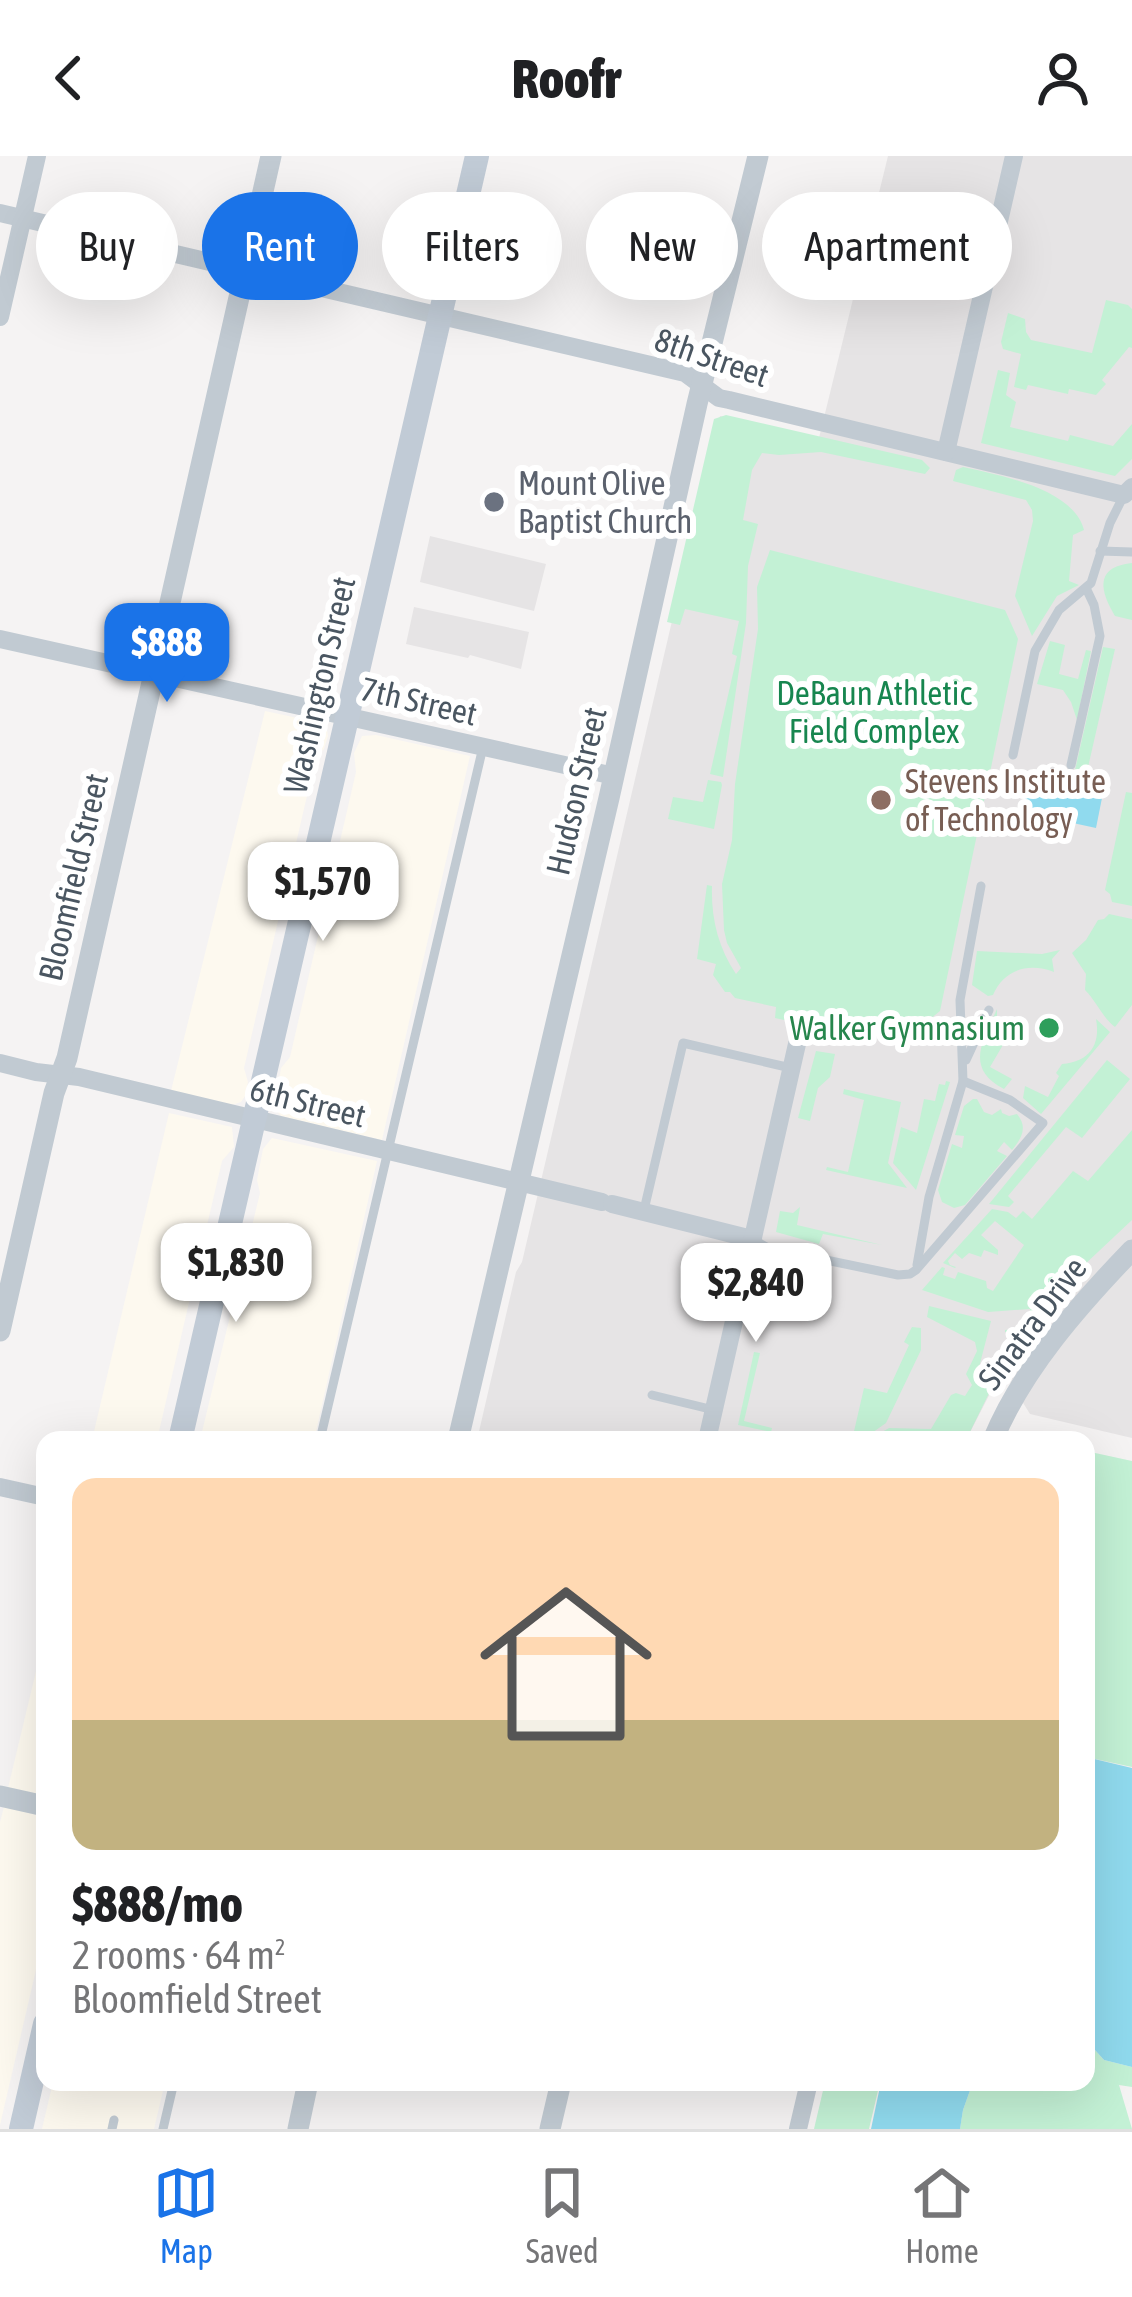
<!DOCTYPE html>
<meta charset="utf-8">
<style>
:root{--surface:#fff;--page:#f6f6f6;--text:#202124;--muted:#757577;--line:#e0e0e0;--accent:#1a73e8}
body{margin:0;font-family:"Asap Condensed",sans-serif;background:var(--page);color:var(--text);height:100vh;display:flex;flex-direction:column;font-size:45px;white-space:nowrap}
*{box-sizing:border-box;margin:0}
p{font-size:39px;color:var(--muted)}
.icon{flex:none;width:66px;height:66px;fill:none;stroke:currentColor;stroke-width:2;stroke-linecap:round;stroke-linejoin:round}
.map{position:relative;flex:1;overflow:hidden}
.details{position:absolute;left:36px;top:1275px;width:1059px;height:660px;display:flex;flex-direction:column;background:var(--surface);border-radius:24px;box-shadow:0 12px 48px #0002}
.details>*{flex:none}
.top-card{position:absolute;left:36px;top:36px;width:1062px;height:108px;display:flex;gap:24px}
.price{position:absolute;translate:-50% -102px;padding:0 27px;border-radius:24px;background:#fff;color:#222;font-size:39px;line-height:78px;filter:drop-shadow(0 3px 6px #0008)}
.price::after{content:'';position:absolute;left:50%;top:72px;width:36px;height:27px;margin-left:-18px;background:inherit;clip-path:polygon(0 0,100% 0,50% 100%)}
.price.selected{background:var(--accent);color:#fff}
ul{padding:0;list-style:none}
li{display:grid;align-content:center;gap:24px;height:636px;padding:0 36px}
li span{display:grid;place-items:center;height:372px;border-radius:24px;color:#555}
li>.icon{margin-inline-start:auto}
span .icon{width:216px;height:216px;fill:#fffc;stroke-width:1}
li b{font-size:51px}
.chip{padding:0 42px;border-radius:54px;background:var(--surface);box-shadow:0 12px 48px #0002;font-size:42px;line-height:108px}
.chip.selected{background:var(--accent);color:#fff}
header{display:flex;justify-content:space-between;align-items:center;height:156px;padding:0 36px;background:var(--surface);font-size:54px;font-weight:800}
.menu{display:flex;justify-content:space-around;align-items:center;height:168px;border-top:3px solid var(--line);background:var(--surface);font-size:33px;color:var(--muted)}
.menu a{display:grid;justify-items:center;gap:6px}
.menu .selected{color:var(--accent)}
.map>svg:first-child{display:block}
.commercial{fill:#fdf9ef}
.education{fill:#e6e4e5}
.green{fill:#c3f1d5}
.water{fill:#90daee}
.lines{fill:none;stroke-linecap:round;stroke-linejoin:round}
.service{stroke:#c1cad2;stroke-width:9}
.minor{stroke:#c1cad2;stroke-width:18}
.tertiary{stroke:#c1cad2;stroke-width:21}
.secondary{stroke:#c1cbd6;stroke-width:24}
.worship-dot{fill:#6b7280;stroke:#fff;stroke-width:4.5}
.education-dot{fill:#8d6e63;stroke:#fff;stroke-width:4.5}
.leisure-dot{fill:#2e9e5b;stroke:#fff;stroke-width:4.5}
.labels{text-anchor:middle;stroke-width:12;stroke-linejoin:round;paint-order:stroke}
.street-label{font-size:33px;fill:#4a5661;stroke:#fff}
.worship-label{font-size:33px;fill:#5b616d;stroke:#fff;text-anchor:start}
.park-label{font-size:33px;fill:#17864f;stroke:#fff}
.education-label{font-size:33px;fill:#785e54;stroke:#fff;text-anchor:start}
.leisure-label{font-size:33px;fill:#27864d;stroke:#fff;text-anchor:end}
</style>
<header><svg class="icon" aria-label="back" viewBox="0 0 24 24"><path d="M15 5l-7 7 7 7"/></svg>Roofr<svg class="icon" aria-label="person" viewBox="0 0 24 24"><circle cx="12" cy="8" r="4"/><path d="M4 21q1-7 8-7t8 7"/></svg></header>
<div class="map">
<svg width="1132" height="1973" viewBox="0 0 1132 1973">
<rect width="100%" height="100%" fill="#f5f3f3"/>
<g class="commercial">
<path d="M265 555 321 567 327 574 328 580 324 593 316 601 244 912 248 926 245 940 241 946 232 949 171 935Z"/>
<path d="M376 579 470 600 382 984 281 960 274 952 281 912 290 901 356 616 354 597 362 580Z"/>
<path d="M169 957 232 971 234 991 222 1005 157 1284H92Z"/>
<path d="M272 982 377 1005 314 1284H200L260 1037 257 1024 263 993Z"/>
<path d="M45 1478V1640L8 1632Z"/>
<path d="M4 1651 45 1661V1775L0 1969V1666Z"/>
<path d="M53 1926H165L154 1973H42Z"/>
</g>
<g class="education">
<path d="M888 0H1132V1282L1030 1258 1007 1221 1000 1218 966 1284H477L516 1116 522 1106 720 260 819 282Z"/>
<path d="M430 380 546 408 534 455 420 426Z"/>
<path d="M414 451 529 476 521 513 470 499 468 502 406 488Z"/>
</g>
<g class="green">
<path d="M1106 144 1128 149 1132 153V192L1129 191 1102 224 1106 228 1096 239 1069 233 1068 238 1028 229 1026 234 1014 231 1021 198 1003 193 1001 186 1008 157 1025 163 1026 176 1031 184 1092 197Z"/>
<path d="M998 214 1010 217 1006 239 1016 246 1010 271 1068 285 1070 279 1113 290 1132 268V303L1115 320 981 287Z"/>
<path d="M726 259 922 304 930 312 925 318 821 296 779 299 762 297 752 314 743 364 758 368 748 410 746 467 723 621 710 618 737 500 732 498 739 465 685 453 680 469 667 466 714 263Z"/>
<path d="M963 311C999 319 1074 333 1084 374L1073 379 1069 425 1079 429 1057 440 1032 480 1015 440 1033 365 1032 354 1026 344 953 325 956 314Z"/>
<path d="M770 394 1005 454 1018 483 940 855 914 876 888 871 881 876 840 867 837 876 775 862 776 851 735 842 730 836H725L713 819 716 808 697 803 707 729 712 730C711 762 718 791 736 818L741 812 727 787 724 774 722 728 732 684 735 628 758 473 757 431Z"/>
<path d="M1132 407V464L1115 460C1100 435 1094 411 1132 407Z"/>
<path d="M1050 485 1065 489 1059 518 1078 523 1086 494 1091 495 1077 564 1071 546 1063 534 1037 528Z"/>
<path d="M1103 491 1115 493 1086 620 1075 614Z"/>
<path d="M708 624 721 626 722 629 714 673 668 663 673 641 703 646Z"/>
<path d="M1126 636 1132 637V750L1112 746 1110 738 1105 734Z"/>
<path d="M1109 758 1132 763V849L1115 871C1102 861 1097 846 1085 834L1086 818 1072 797 1086 784 1098 764 1104 763Z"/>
<path d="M1060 794 1052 803 1054 816C1028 806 1004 814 993 839L988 840 972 829 977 795 1042 798Z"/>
<path d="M997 853V867L1007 882 990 911 1012 923 1004 933C964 912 983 885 997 853Z"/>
<path d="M1096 863 1110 876 1041 958 1023 942 1025 930 1048 941 1059 920 1056 917 1062 908C1089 906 1101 889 1096 863Z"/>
<path d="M816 895 835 898 830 921 818 932 810 965 798 962Z"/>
<path d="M1107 904 1130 923 1082 982 1066 971 1008 1040 1014 1046 1009 1051 989 1048Z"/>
<path d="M946 925 950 926 916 1034 893 1007 901 971 917 977 924 943 935 945 939 928 945 929Z"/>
<path d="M844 933 901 946 888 1007 907 1032 826 1014 827 1011 848 1016 864 944 843 938Z"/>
<path d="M973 943H977L984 956 992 959 1001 953 1002 957 1009 960 1017 958C1028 971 1022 982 1012 994L1004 986 997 995 1007 1000 965 1049 954 1052 942 1046 938 1034 952 988 962 992 964 980 955 979 964 950Z"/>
<path d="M1132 974V1064L1082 1111 1026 1178 1005 1176V1174L1031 1171 1030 1153 988 1156 922 1134 942 1111 945 1112 943 1119 955 1123 958 1116 986 1125 987 1132 993 1135 1024 1089 995 1065 981 1079 998 1094V1099L984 1094 981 1101 969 1097 962 1103 955 1097 948 1105 950 1109 956 1111 955 1112 943 1107 992 1053 1008 1056 1016 1062 1023 1055 1032 1063 1073 1015 1088 1025Z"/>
<path d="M800 1051 797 1069 882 1089 823 1078 819 1088 776 1076 780 1055 793 1057Z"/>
<path d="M929 1150 991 1165 977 1219 986 1209 999 1217 966 1284H868L889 1272 931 1273 951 1239 956 1237 965 1240 972 1229 966 1218 977 1195 975 1186 927 1161Z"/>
<path d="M912 1171 921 1172V1194L886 1267 862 1284H852L864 1232 887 1237 909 1189 904 1186Z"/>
<path d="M754 1196 760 1197 744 1265 772 1272 771 1276 738 1269Z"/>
<path d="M1086 1295 1132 1305V1611L1086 1601Z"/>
<path d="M1086 1884 1104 1904 1132 1911V1931L1119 1929 1132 1973H960L963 1954 973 1926H1086Z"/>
<path d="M825 1926H880L869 1973H814Z"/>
</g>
<g class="water">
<path d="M1028 627 1102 642 1096 672 1022 656Z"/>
<path d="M1086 1601 1132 1612V1911L1104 1904 1086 1884Z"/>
<path d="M881 1926H973L963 1954 960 1973H871Z"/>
</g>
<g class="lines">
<g class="service">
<path d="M1100 395 1132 396"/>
<path d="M1013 599 1035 495 1059 454 1091 427 1110 367 1124 339"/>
<path d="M1071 609 1100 480 1094 449 1086 432"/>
<path d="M966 904 989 854"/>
<path d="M644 1054 683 887 791 912"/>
<path d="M752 1083 768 1092 898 1119 910 1118 916 1114 1043 967 1010 944 963 925"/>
<path d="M917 1109 929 1041 963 925 960 844 981 730"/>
<path d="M652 1239 714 1254"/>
<path d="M320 1284 483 591"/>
<path d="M112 1973 114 1964"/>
<path d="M163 1973 174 1926"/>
</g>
<g class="minor">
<path d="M0 57 685 217 719 242 729 244 1124 339 1132 331"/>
<path d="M0 161 37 0"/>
<path d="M946 296 1014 0"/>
<path d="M0 483 614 620"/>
<path d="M0 907 36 916 79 921 602 1046"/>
<path d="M612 1048 752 1083"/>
<path d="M707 1284 797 888"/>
<path d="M0 1331 45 1341"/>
<path d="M798 1973 809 1926"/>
</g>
<g class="tertiary">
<path d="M0 1175 54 937 67 902 271 0"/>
<path d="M458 1284 609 642 697 248 758 0"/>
<path d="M993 1284C1022 1213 1080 1148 1132 1094"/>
<path d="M0 1640 45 1650"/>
<path d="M298 1973 308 1926"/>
<path d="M550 1973 561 1926"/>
</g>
<g class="secondary">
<path d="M180 1284 477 0"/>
<path d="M21 1973 45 1868"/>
</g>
</g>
<circle class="worship-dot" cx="494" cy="346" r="12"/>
<circle class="education-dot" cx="881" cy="644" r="12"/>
<circle class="leisure-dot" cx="1049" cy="872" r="12"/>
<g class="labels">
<g class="street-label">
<text transform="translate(712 201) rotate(19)" y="12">8th Street</text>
<text transform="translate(319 529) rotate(-77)" y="12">Washington Street</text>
<text transform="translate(419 545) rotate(13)" y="12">7th Street</text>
<text transform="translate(576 635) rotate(-77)" y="12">Hudson Street</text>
<text transform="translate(73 721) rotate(-77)" y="12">Bloomfield Street</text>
<text transform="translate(308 946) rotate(14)" y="12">6th Street</text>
<text transform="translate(1032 1167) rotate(-53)" y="12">Sinatra Drive</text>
</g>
<g class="worship-label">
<text x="518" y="339">Mount Olive<tspan x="518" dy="38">Baptist Church</tspan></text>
</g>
<g class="park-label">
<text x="874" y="549">DeBaun Athletic<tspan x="874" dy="38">Field Complex</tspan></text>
</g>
<g class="education-label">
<text x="905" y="637">Stevens Institute<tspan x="905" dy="38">of Technology</tspan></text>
</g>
<g class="leisure-label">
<text x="1025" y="884">Walker Gymnasium</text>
</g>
</g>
</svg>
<b class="price selected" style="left:167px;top:549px">$888</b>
<b class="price" style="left:323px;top:788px">$1,570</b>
<b class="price" style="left:236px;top:1169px">$1,830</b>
<b class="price" style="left:756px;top:1189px">$2,840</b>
<div class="top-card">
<a class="chip">Buy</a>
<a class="chip selected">Rent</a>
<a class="chip">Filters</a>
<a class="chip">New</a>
<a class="chip">Apartment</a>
</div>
<section class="details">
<ul>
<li><span style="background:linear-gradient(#ffd9b3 65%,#c2b280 0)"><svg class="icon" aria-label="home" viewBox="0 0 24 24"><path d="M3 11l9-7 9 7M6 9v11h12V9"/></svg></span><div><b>$888/mo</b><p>2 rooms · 64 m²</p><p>Bloomfield Street</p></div></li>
</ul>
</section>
</div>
<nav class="menu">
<a class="selected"><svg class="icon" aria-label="map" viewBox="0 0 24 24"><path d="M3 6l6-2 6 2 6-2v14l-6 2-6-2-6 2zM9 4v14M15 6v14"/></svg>Map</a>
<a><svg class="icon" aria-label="saved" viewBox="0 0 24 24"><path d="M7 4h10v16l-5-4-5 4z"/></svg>Saved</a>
<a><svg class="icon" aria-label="home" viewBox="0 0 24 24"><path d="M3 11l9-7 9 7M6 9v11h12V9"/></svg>Home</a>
</nav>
